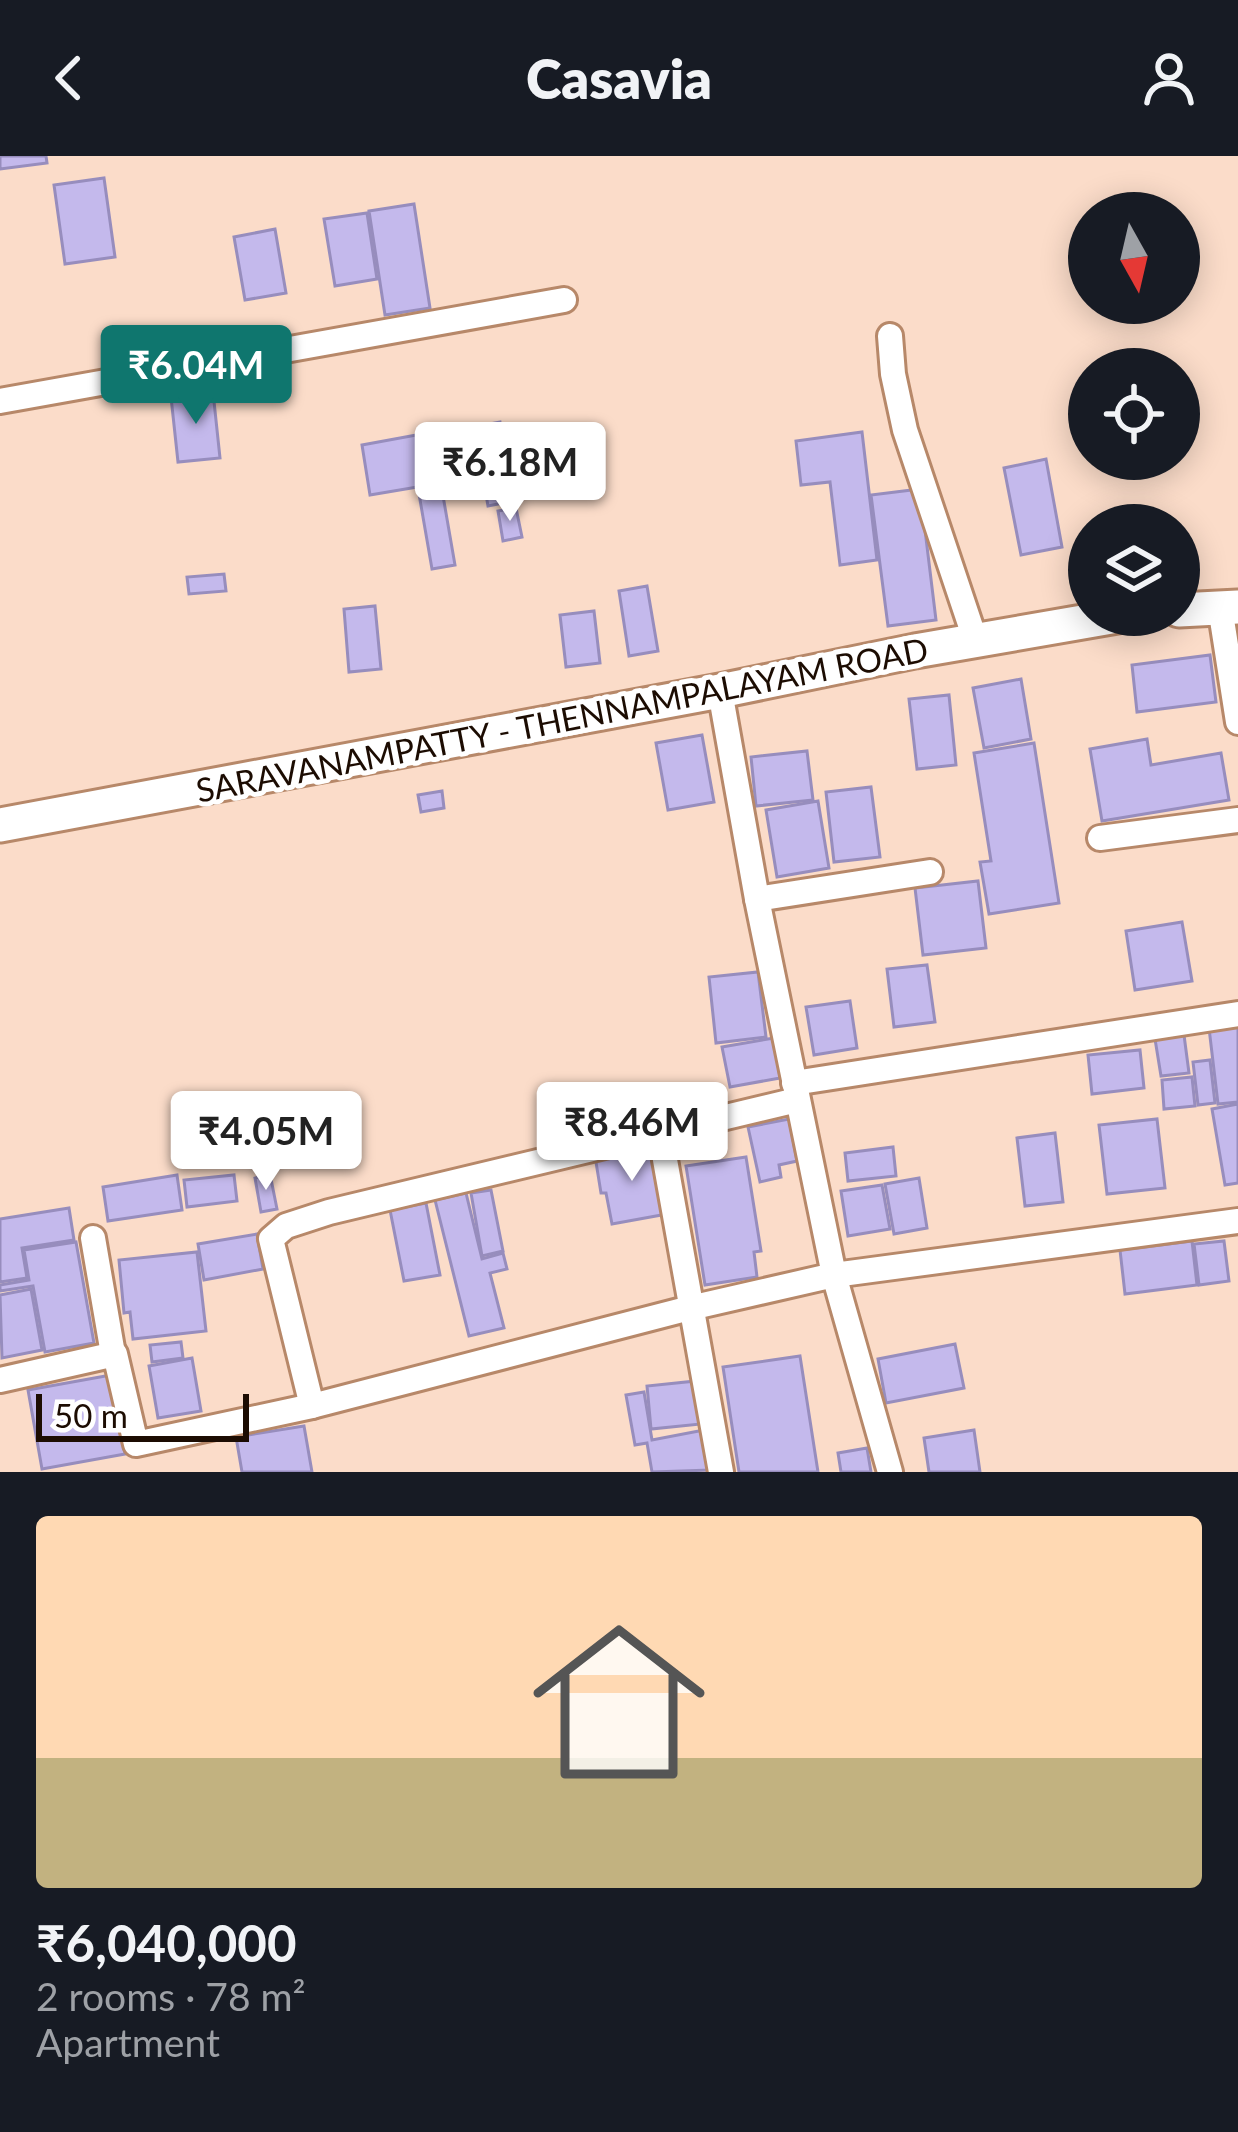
<!DOCTYPE html>
<meta charset="utf-8">
<style>
:root{--surface:#171b24;--page:#242831;--text:#f1f3f6;--muted:#9ea1a6;--accent:#0f766e}
body{margin:0;font-family:Lato,sans-serif;background:var(--page);color:var(--text);height:100vh;display:flex;flex-direction:column;font-size:45px;white-space:nowrap}
*{box-sizing:border-box;margin:0}
p{font-size:39px;color:var(--muted)}
.icon{flex:none;width:66px;height:66px;fill:none;stroke:currentColor;stroke-width:2;stroke-linecap:round;stroke-linejoin:round}
.map{position:relative;height:1316px;overflow:hidden}
.sheet{display:flex;flex-direction:column;background:var(--surface);flex:1}
.sheet>*{flex:none}
.needle{width:78px;rotate:172deg}
.controls{position:absolute;left:1068px;top:36px;display:grid;gap:24px}
.controls a{display:grid;place-items:center;width:132px;height:132px;border-radius:50%;background:var(--surface);box-shadow:0 6px 30px #0003;font-size:60px}
.scale{position:absolute;left:36px;bottom:30px;width:213px;box-sizing:border-box;padding-left:12px;border:6px solid #1c0c02;border-top:0;font-size:33px;line-height:42px;white-space:nowrap;color:#1c0c02;-webkit-text-stroke:9px #fff;paint-order:stroke}
.price{position:absolute;translate:-50% -102px;padding:0 27px;border-radius:12px;background:#fff;color:#222;font-size:39px;line-height:78px;filter:drop-shadow(0 3px 6px #0008)}
.price::after{content:'';position:absolute;left:50%;top:72px;width:36px;height:27px;margin-left:-18px;background:inherit;clip-path:polygon(0 0,100% 0,50% 100%)}
.price.selected{background:var(--accent);color:#fff}
ul{padding:0;list-style:none}
li{display:grid;align-content:center;gap:24px;height:636px;padding:0 36px}
li span{display:grid;place-items:center;height:372px;border-radius:12px;color:#555}
li>.icon{margin-inline-start:auto}
span .icon{width:216px;height:216px;fill:#fffc;stroke-width:1}
li b{font-size:51px}
header{display:flex;justify-content:space-between;align-items:center;height:156px;padding:0 36px;background:var(--surface);font-size:54px;font-weight:800}
.map>svg:first-child{display:block}
.building{fill:#c4b9ec;stroke:#978dbd;stroke-width:3}
.lines{fill:none;stroke-linecap:round;stroke-linejoin:round}
.minor-casing{stroke:#b78869;stroke-width:30}
.secondary-casing{stroke:#b78869;stroke-width:39}
.minor{stroke:#fff;stroke-width:24}
.secondary{stroke:#fff;stroke-width:33}
.labels{text-anchor:middle;stroke-width:10;stroke-linejoin:round;paint-order:stroke}
.street-label{font-size:33px;fill:#1c0c02;stroke:#fff}
</style>
<header><svg class="icon" aria-label="back" viewBox="0 0 24 24"><path d="M15 5l-7 7 7 7"/></svg>Casavia<svg class="icon" aria-label="person" viewBox="0 0 24 24"><circle cx="12" cy="8" r="4"/><path d="M4 21q1-7 8-7t8 7"/></svg></header>
<div class="map">
<svg width="1238" height="1316" viewBox="0 0 1238 1316">
<rect width="100%" height="100%" fill="#fbdcc9"/>
<g class="building">
<path d="M0 0H46L47 7 0 13Z"/>
<path d="M104 22 115 101 65 108 54 29Z"/>
<path d="M414 48 430 152 385 159 369 55Z"/>
<path d="M367 57 377 123 335 130 324 63Z"/>
<path d="M275 73 286 137 245 144 234 81Z"/>
<path d="M213 236 220 302 178 306 171 241Z"/>
<path d="M500 266 513 345 488 350 474 271Z"/>
<path d="M438 275 447 326 370 339 362 289Z"/>
<path d="M862 276 877 404 840 409 830 326 801 329 796 285Z"/>
<path d="M1046 303 1062 391 1021 399 1004 312Z"/>
<path d="M920 333 936 464 888 470 871 339Z"/>
<path d="M442 334 455 409 432 413 419 338Z"/>
<path d="M516 352 522 381 503 385 498 355Z"/>
<path d="M224 418 226 435 189 438 187 421Z"/>
<path d="M647 430 658 495 629 500 619 435Z"/>
<path d="M375 450 381 513 349 516 344 453Z"/>
<path d="M594 455 600 507 566 511 560 459Z"/>
<path d="M1210 499 1216 546 1137 556 1132 509Z"/>
<path d="M1021 523 1031 583 984 592 973 532Z"/>
<path d="M949 539 956 609 917 613 909 543Z"/>
<path d="M702 579 714 646 668 654 656 587Z"/>
<path d="M1147 583 1151 609 1221 597 1229 644 1102 665 1090 593Z"/>
<path d="M1034 587 1059 747 989 758 980 706 991 705 974 597Z"/>
<path d="M807 595 813 644 756 650 751 601Z"/>
<path d="M871 631 880 701 834 706 826 636Z"/>
<path d="M442 635 444 652 421 656 418 639Z"/>
<path d="M818 645 829 712 777 721 766 654Z"/>
<path d="M978 725 986 792 923 799 915 732Z"/>
<path d="M1182 766 1192 825 1135 834 1126 775Z"/>
<path d="M927 809 935 866 894 871 887 813Z"/>
<path d="M758 816 766 881 716 887 709 821Z"/>
<path d="M850 845 857 892 814 899 806 851Z"/>
<path d="M1238 868V946L1218 948 1209 872Z"/>
<path d="M1184 879 1189 917 1161 920 1155 883Z"/>
<path d="M774 882 780 922 730 931 722 891Z"/>
<path d="M1140 894 1144 932 1092 938 1088 899Z"/>
<path d="M1210 904 1215 947 1198 949 1193 906Z"/>
<path d="M1192 921 1195 950 1164 953 1162 924Z"/>
<path d="M1238 948V1027L1225 1029 1212 953Z"/>
<path d="M789 963 797 1005 779 1009 781 1021 760 1026 748 971Z"/>
<path d="M1157 963 1165 1032 1107 1038 1099 969Z"/>
<path d="M1055 977 1063 1046 1025 1050 1017 982Z"/>
<path d="M655 989 667 1058 612 1068 606 1037H601L595 1000Z"/>
<path d="M893 991 896 1020 848 1025 845 997Z"/>
<path d="M746 1001 761 1095 754 1096 757 1121 705 1129 686 1010Z"/>
<path d="M270 1018 277 1053 261 1056 255 1022Z"/>
<path d="M177 1019 182 1054 108 1065 103 1031Z"/>
<path d="M234 1019 237 1045 187 1051 184 1024Z"/>
<path d="M919 1022 927 1072 894 1078 885 1028Z"/>
<path d="M882 1029 890 1073 848 1080 841 1035Z"/>
<path d="M491 1034 503 1095 482 1100 471 1037Z"/>
<path d="M466 1037 482 1103 503 1097 507 1113 490 1117 504 1172 469 1180 435 1044Z"/>
<path d="M426 1047 440 1119 404 1125 390 1054Z"/>
<path d="M69 1052 74 1084 22 1092 27 1122 0 1126V1063Z"/>
<path d="M257 1078 263 1113 204 1124 198 1088Z"/>
<path d="M1192 1085 1197 1129 1125 1138 1120 1094Z"/>
<path d="M1224 1085 1229 1125 1199 1129 1194 1088Z"/>
<path d="M76 1086 94 1187 45 1196 33 1130 0 1135V1129L29 1124 24 1094Z"/>
<path d="M197 1096 206 1175 133 1183 130 1156 124 1157 119 1104Z"/>
<path d="M31 1133 42 1194 2 1202 0 1139Z"/>
<path d="M181 1186 183 1202 152 1206 150 1189Z"/>
<path d="M955 1188 964 1232 886 1247 878 1203Z"/>
<path d="M800 1200 818 1316H739L723 1211Z"/>
<path d="M192 1202 201 1255 158 1262 149 1210Z"/>
<path d="M111 1219 125 1298 42 1313 28 1234Z"/>
<path d="M696 1225 701 1268 651 1273 647 1230Z"/>
<path d="M644 1236 652 1284 704 1274 711 1314 652 1316 647 1287 635 1289 626 1239Z"/>
<path d="M304 1270 312 1316H242L236 1281Z"/>
<path d="M974 1274 980 1316H929L924 1282Z"/>
<path d="M867 1292 871 1316H841L838 1297Z"/>
</g>
<g class="lines">
<defs>
<g id="minor">
<path d="M890 180 893 218 905 274 976 486"/>
<path d="M0 245 564 144"/>
<path d="M1220 451 1238 566"/>
<path d="M720 535 757 743 834 1119 690 1152 312 1250 271 1083 286 1070 329 1056 797 944"/>
<path d="M1100 682 1238 664"/>
<path d="M757 743 930 716"/>
<path d="M794 927 1238 858"/>
<path d="M660 976 721 1316"/>
<path d="M93 1082 113 1198"/>
<path d="M0 1224 115 1198 136 1288 312 1250"/>
<path d="M890 1316 834 1119 1238 1065"/>
</g>
<g id="secondary">
<path d="M1179 454 1238 451"/>
<path d="M0 669 720 535 915 495 1123 459"/>
</g>
</defs>
<use href="#minor" class="minor-casing"/>
<use href="#secondary" class="secondary-casing"/>
<use href="#minor" class="minor"/>
<use href="#secondary" class="secondary"/>
</g>
<g class="labels">
<g class="street-label">
<text transform="translate(562 564) rotate(-11)" y="12">SARAVANAMPATTY - THENNAMPALAYAM ROAD</text>
</g>
</g>
</svg>
<div class="controls">
<a><svg class="needle" viewBox="-14 -14 28 28"><path d="M0-13l5 13h-10z" fill="#e53935"/><path d="M0 13l5-13h-10z" fill="#9ea1a6"/></svg></a>
<a><svg class="icon" aria-label="locate" viewBox="0 0 24 24"><circle cx="12" cy="12" r="6"/><path d="M12 2v4M12 18v4M2 12h4M18 12h4"/></svg></a>
<a><svg class="icon" aria-label="layers" viewBox="0 0 24 24"><path d="M12 4l9 5-9 5-9-5zM3 14l9 5 9-5"/></svg></a>
</div>
<div class="scale">50 m</div>
<b class="price selected" style="left:196px;top:271px">₹6.04M</b>
<b class="price" style="left:510px;top:368px">₹6.18M</b>
<b class="price" style="left:632px;top:1028px">₹8.46M</b>
<b class="price" style="left:266px;top:1037px">₹4.05M</b>
</div>
<section class="sheet">
<ul>
<li><span style="background:linear-gradient(#ffd9b3 65%,#c2b280 0)"><svg class="icon" aria-label="home" viewBox="0 0 24 24"><path d="M3 11l9-7 9 7M6 9v11h12V9"/></svg></span><div><b>₹6,040,000</b><p>2 rooms · 78 m²</p><p>Apartment</p></div></li>
</ul>
</section>
